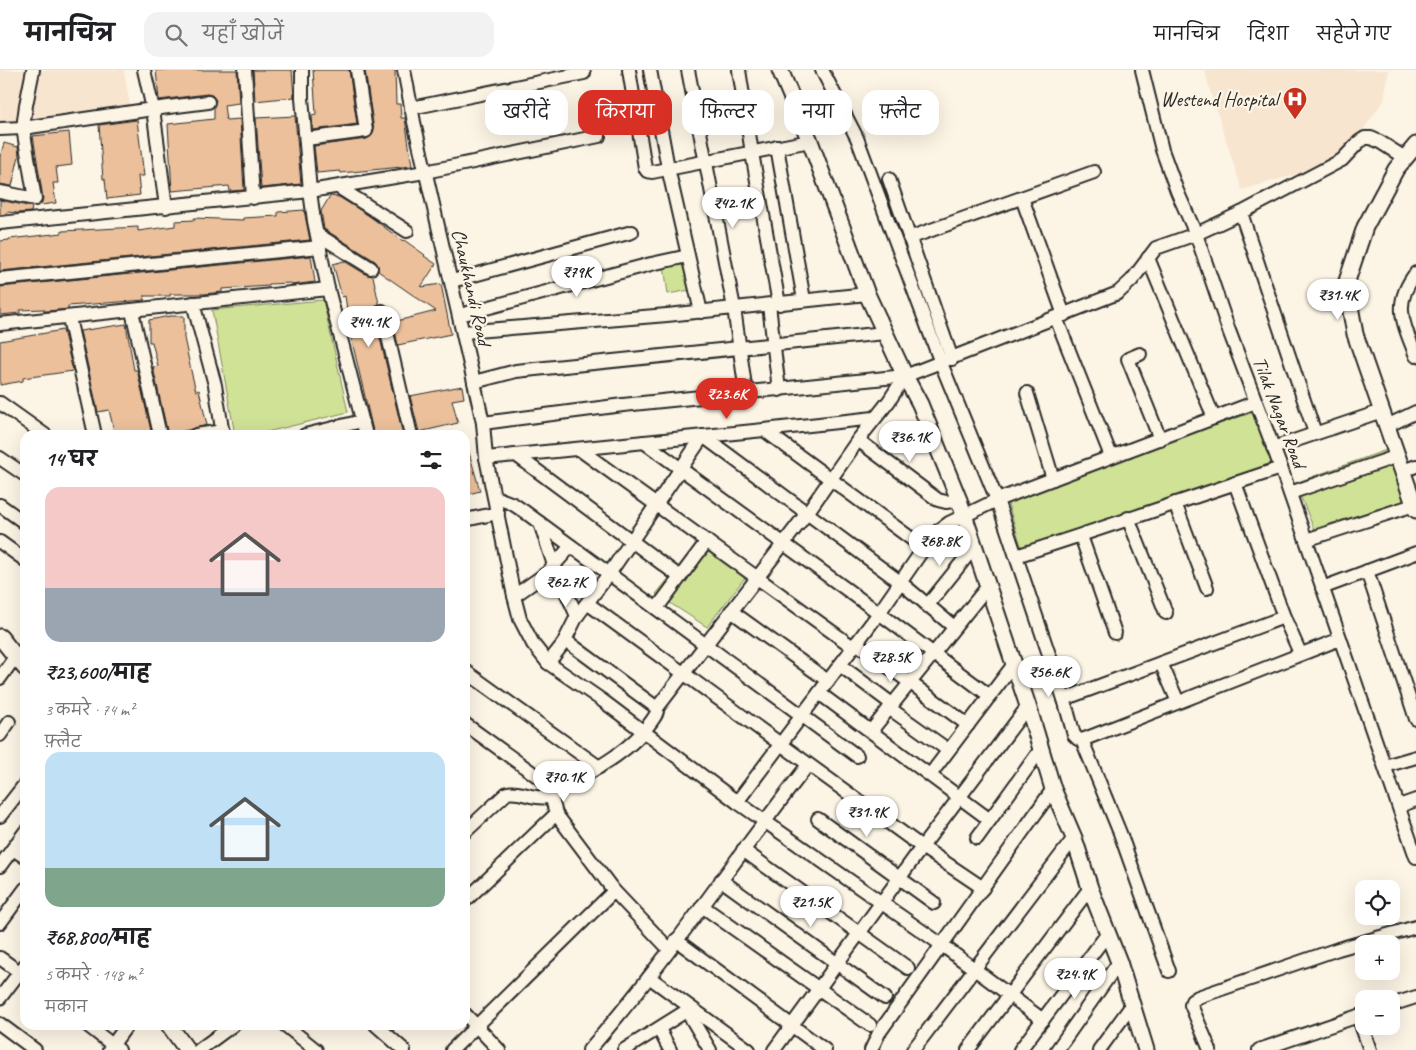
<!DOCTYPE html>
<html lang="hi">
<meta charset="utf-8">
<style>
:root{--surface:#fff;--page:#f2f2f2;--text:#202124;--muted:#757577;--line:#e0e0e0;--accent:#d93025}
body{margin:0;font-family:Caveat,"Playpen Sans Deva",sans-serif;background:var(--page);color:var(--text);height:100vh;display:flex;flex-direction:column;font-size:19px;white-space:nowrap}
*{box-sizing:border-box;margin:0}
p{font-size:16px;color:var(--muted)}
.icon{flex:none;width:28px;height:28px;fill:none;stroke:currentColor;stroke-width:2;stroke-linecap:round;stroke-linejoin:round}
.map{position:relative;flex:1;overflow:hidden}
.drawer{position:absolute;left:20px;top:360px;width:450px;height:600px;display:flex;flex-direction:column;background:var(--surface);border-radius:15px;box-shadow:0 5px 20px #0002}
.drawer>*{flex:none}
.guide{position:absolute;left:485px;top:20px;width:475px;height:45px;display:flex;gap:10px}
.buttons{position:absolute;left:1355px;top:810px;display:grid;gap:10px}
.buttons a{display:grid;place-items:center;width:45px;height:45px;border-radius:10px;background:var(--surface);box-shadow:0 5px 20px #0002;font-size:25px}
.price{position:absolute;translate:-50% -42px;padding:0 11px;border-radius:18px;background:#fff;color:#222;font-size:16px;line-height:32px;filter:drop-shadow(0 1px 2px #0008)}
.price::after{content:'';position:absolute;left:50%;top:30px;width:15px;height:11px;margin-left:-8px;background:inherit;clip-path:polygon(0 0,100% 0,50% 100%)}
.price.selected{background:var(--accent);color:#fff}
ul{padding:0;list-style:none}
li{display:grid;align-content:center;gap:10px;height:265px;padding:0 25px}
li span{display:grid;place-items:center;height:155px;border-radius:15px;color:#555}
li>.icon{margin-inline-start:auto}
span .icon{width:90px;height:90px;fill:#fffc;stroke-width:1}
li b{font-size:21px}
h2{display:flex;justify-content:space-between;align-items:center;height:60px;padding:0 25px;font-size:21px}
.chip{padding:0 18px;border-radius:15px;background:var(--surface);box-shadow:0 5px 20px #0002;font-size:18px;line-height:45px}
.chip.selected{background:var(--accent);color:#fff}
header{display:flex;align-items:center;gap:30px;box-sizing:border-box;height:70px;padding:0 25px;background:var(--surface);border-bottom:1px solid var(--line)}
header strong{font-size:24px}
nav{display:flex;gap:28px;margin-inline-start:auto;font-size:18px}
.search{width:350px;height:45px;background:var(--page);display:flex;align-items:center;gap:12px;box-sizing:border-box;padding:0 18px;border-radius:15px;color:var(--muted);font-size:19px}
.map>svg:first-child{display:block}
.built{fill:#f7e5cf}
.green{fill:#d0e296;stroke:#7e8660}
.building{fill:#ebc09b;stroke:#2b2b2b}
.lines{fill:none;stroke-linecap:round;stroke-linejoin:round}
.minor-casing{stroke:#2b2b2b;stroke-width:16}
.tertiary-casing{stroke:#2b2b2b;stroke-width:19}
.minor{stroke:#fcf5e5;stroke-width:12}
.tertiary{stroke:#fcf5e5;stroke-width:15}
.labels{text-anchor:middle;stroke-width:4.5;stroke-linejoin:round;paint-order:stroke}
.poi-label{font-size:20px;fill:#2b2b2b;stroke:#fcf5e5;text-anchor:end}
.street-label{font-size:20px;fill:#2b2b2b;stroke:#fcf5e5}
</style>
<header>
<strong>मानचित्र</strong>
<div class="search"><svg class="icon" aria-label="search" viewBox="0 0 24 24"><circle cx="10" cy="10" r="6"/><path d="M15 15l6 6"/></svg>यहाँ खोजें</div>
<nav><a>मानचित्र</a><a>दिशा</a><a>सहेजे गए</a></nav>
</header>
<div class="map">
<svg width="1416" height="980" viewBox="0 0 1416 980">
<rect width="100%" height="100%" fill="#fcf5e5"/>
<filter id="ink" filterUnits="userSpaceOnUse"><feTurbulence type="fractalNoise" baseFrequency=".02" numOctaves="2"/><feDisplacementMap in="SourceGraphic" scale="10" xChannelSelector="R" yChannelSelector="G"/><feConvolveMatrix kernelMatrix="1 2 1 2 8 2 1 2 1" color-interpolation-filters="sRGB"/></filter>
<g filter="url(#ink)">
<g class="built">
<path d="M0 0H124L130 36 0 55Z"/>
<path d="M1205 0H1389L1384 30 1356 70 1332 94 1242 120 1209 17Z"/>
</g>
<g class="green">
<path d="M683 184 690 220 668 224 663 188Z"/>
<path d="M323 230 348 342 255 365H235L212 240Z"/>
<path d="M1254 342 1272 395 1022 479 1007 431 1134 383Z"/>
<path d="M1389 379 1406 430 1314 459 1295 413Z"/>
<path d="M702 468 750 501 707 557 656 524Z"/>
</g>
<g class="building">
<path d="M156 0H237L239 33 224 35 226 50 240 49 244 120 230 121 229 116 172 121 168 54 214 49V37L216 30 212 25 207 24 159 30Z"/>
<path d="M253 0H292L294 27 255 31Z"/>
<path d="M313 0H349L357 54 313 60 312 45 316 44Z"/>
<path d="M365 0H395L396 34H400L401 48H405L412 96 341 103 340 101 317 103 314 76 367 69 373 64 374 60Z"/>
<path d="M295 46 301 114 261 118 256 48Z"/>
<path d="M137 50 144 106H138L140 125 107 129 105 109H103L99 55Z"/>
<path d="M69 62 72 95 56 97 58 113H53L56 133 41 135 43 128 33 66Z"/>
<path d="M4 73 18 77 19 86 12 116 0 114V87Z"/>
<path d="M330 126 339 127 368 145 403 171 404 170 425 185 424 186 436 194 421 217 441 214 451 264 398 275 393 252 436 241 378 201V195L375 191 324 159 321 141Z"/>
<path d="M0 130 32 137 31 142 18 143 7 142 6 144 0 145Z"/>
<path d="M304 140 310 170 0 201V171L9 170V169L62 163V161L138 157V161L175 156V151L194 150V148L243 150V148L278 146V142Z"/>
<path d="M311 186 315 212 292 215 291 213 269 214V216L222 219V222L204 224H170V226H144L145 230 68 236V239L48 241H44V239L20 240V243L0 245V217Z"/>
<path d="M344 191 367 205 373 206 379 234 374 238V243L403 365H374L351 267 345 226 342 227 333 194Z"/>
<path d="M170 246H184V268L192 305 196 321 199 320 207 355 168 365 153 297 158 296 152 272H149V250Z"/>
<path d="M126 254 134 300H137L152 365H115L109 340 98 342 80 261Z"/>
<path d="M63 260 73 301 23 308V311L0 315V271Z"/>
<path d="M462 316 464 328 452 330 458 353 419 362 410 326Z"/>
<path d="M468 379 480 421 465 425V380Z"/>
</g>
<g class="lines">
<defs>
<g id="minor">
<path d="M245 0 253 128"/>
<path d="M302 0V28L310 121 314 151 328 219 366 365"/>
<path d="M404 0 414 52 474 312 483 353 486 388 514 526 520 549 533 574 548 593 603 631 737 732 942 875 1043 950"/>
<path d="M629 0 645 98 647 101 652 102 810 71"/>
<path d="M650 0 668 98 701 242"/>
<path d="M688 0 734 238 746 323"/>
<path d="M739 0 752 83 779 234"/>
<path d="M822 0 857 68 941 293 997 430 1064 629 1074 665 1078 669 1082 670 1340 569"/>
<path d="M1142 0 1162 80 1177 121 1196 164 1228 258 1281 398 1416 787"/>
<path d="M411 38 584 3"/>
<path d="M0 59 23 58 153 39 144 0"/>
<path d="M306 69 366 61 357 0"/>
<path d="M777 77 804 230"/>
<path d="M889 109 952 289"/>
<path d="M338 117 407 161"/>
<path d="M0 122 35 129 23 58 26 35 33 0"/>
<path d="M1022 128 1064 245"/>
<path d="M166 137 153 39 208 32"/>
<path d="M1241 143 1315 363"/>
<path d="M0 153 310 121 425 102 599 66"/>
<path d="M317 164 371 198"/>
<path d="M909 168 1094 102"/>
<path d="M1148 188 1214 348"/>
<path d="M1416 203C1392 234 1403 252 1416 286"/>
<path d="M0 209 320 177"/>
<path d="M452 211 632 162"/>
<path d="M193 233 215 315 223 365"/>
<path d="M769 235 779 320"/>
<path d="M132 241 160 365"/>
<path d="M382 241 411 365"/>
<path d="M460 245 651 194 688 186"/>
<path d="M69 248 95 365"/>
<path d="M1056 248 1111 386"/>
<path d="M0 254 328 219"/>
<path d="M464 262 667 245 867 224"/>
<path d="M1140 284 1128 289 1160 369"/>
<path d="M474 312 516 301 885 263"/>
<path d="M1027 323 1053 409"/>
<path d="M0 333 45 365"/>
<path d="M483 353 623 335 905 306 1118 223 1132 210 1156 178 1196 164 1241 143 1342 90 1359 72 1365 68H1371L1380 72 1405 88"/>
<path d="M1387 356 1416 342"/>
<path d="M764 360 874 348"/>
<path d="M196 365 223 361"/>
<path d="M305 365 362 351"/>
<path d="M858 370 938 430 946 432 959 430"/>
<path d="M644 372 879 543 990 626"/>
<path d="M1273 378 1382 341"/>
<path d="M579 379 853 577"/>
<path d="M516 385 680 507"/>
<path d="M0 388 25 405"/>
<path d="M486 388 764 360 924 478"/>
<path d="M1403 401 1416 396"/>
<path d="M1235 413 1284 547 1300 583"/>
<path d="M1290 423 1398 386"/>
<path d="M495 427 513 434 525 442 857 686"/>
<path d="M1175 433 1207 518"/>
<path d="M0 435 25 453"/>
<path d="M1128 448 1166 543"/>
<path d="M465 450 498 443"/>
<path d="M540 453 554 495 577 546"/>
<path d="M1081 466 1115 563"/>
<path d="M1306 470 1414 435"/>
<path d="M0 472 25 490"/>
<path d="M1016 486C1105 458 1193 427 1281 398"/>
<path d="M1367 501 1416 649"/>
<path d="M1322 518 1416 483"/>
<path d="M514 526 547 503 571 476"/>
<path d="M587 533 922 777 774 980"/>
<path d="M927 536 975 476"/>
<path d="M657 538 707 471"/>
<path d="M731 541 828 611"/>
<path d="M856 573 968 655"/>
<path d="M548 593 563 574 577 546 609 504 703 366 900 512 954 557"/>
<path d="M1161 593 1178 632"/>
<path d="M840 595 892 634"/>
<path d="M465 601 599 697"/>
<path d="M0 608 15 587"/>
<path d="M819 623 990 750"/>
<path d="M1064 629 1284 547"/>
<path d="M657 638 807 443 858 370 889 331 905 306"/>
<path d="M889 638 948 680"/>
<path d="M465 654 548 714 556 744 614 821 669 879"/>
<path d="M871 661 988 516"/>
<path d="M0 665 9 652"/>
<path d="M1082 670 1120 763 1169 901"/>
<path d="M1385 696 1416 687"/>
<path d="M930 705 1014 594"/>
<path d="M737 732 879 543 924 478 938 461 949 453 997 430 1256 332"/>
<path d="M1399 736 1416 730"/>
<path d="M0 746 25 714"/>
<path d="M818 749 934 833"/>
<path d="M465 762 507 723C521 720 533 730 547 727 583 705 626 687 651 652 654 647 658 644 657 638L565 570"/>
<path d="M977 768 1041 679"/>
<path d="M13 779 25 787"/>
<path d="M743 780 908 898"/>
<path d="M0 796 25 762"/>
<path d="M721 810 885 928"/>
<path d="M983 818 922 777 1028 636"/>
<path d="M465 831 556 744"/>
<path d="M702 836 870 955"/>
<path d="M0 853 25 819"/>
<path d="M676 870 825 980"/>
<path d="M0 888 25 906"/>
<path d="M649 907 749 980"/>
<path d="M0 928 25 895"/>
<path d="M1391 935 1416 927"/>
<path d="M687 941 710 980"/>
<path d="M465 944 499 980"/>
<path d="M1358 946 1370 980"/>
<path d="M0 954 35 980"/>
<path d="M87 955 119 980"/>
<path d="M285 955 316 980"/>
<path d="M376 955 404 980"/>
<path d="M659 959 670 980"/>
<path d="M109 980 127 955"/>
<path d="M199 980 233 955"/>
<path d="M452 980 614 821"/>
<path d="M589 980C668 890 734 789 808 695"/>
<path d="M624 980 691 938"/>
<path d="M871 980 879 963 1053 719"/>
<path d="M913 980 1074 768"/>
<path d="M968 980 1090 818"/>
<path d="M1020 980 1108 863"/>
<path d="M1057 980 1119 892"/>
<path d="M1099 980 1132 935"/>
<path d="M1210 980 1191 935 1192 931 1198 927 1338 879 1416 857"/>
<path d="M1259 980 1364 944"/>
</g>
<g id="tertiary">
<path d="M780 0 810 71 867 224 905 306 920 334 959 430 1028 636 1053 719 1074 768 1090 818 1119 892 1146 980"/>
<path d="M1416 75 1396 99 1365 157 1346 214 1355 264 1416 440"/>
<path d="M0 567 25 598"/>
<path d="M169 955 187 980"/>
</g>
</defs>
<use href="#minor" class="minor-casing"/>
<use href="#tertiary" class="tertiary-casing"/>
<use href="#minor" class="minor"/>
<use href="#tertiary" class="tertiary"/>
</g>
</g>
<defs>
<symbol id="hospital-pin" viewBox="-11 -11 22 30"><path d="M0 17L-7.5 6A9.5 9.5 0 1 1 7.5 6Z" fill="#c8321e" stroke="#fcf5e5"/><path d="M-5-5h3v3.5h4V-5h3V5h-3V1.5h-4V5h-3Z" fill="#fff"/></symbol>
</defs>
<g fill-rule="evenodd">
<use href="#hospital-pin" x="1281" y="15" width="28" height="38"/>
</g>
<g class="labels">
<g class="poi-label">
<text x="1278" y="36">Westend Hospital</text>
</g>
<g class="street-label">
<text transform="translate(472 217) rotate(77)" y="7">Chaukhandi Road</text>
<text transform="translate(1280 342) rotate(69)" y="7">Tilak Nagar Road</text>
</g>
</g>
</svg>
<div class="buttons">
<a><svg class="icon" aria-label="locate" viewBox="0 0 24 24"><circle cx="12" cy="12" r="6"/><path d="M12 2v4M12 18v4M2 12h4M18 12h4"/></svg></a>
<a>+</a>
<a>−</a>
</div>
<b class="price" style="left:733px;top:159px">₹42.1K</b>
<b class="price" style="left:577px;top:228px">₹79K</b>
<b class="price" style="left:1338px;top:251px">₹31.4K</b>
<b class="price" style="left:369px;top:278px">₹44.1K</b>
<b class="price selected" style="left:727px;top:350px">₹23.6K</b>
<b class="price" style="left:910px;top:393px">₹36.1K</b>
<b class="price" style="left:940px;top:497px">₹68.8K</b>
<b class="price" style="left:566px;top:538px">₹62.7K</b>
<b class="price" style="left:891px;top:613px">₹28.5K</b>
<b class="price" style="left:1049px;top:628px">₹56.6K</b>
<b class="price" style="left:564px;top:733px">₹70.1K</b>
<b class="price" style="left:867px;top:768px">₹31.9K</b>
<b class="price" style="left:811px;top:858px">₹21.5K</b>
<b class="price" style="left:1075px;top:930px">₹24.9K</b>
<div class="guide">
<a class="chip">खरीदें</a>
<a class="chip selected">किराया</a>
<a class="chip">फ़िल्टर</a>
<a class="chip">नया</a>
<a class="chip">फ़्लैट</a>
</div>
<section class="drawer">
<h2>14 घर<svg class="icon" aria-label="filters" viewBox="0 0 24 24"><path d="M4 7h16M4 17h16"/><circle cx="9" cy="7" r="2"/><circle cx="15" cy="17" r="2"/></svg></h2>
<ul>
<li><span style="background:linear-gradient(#f6c9c9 65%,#9aa5b1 0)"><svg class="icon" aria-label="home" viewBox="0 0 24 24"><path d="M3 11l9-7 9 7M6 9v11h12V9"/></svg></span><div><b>₹23,600/माह</b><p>3 कमरे · 74 m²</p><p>फ़्लैट</p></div></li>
<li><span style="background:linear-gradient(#bfe0f5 75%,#7fa58c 0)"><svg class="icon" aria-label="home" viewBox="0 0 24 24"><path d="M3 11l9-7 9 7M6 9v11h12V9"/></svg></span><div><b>₹68,800/माह</b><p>5 कमरे · 148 m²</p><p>मकान</p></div></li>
</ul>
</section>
</div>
